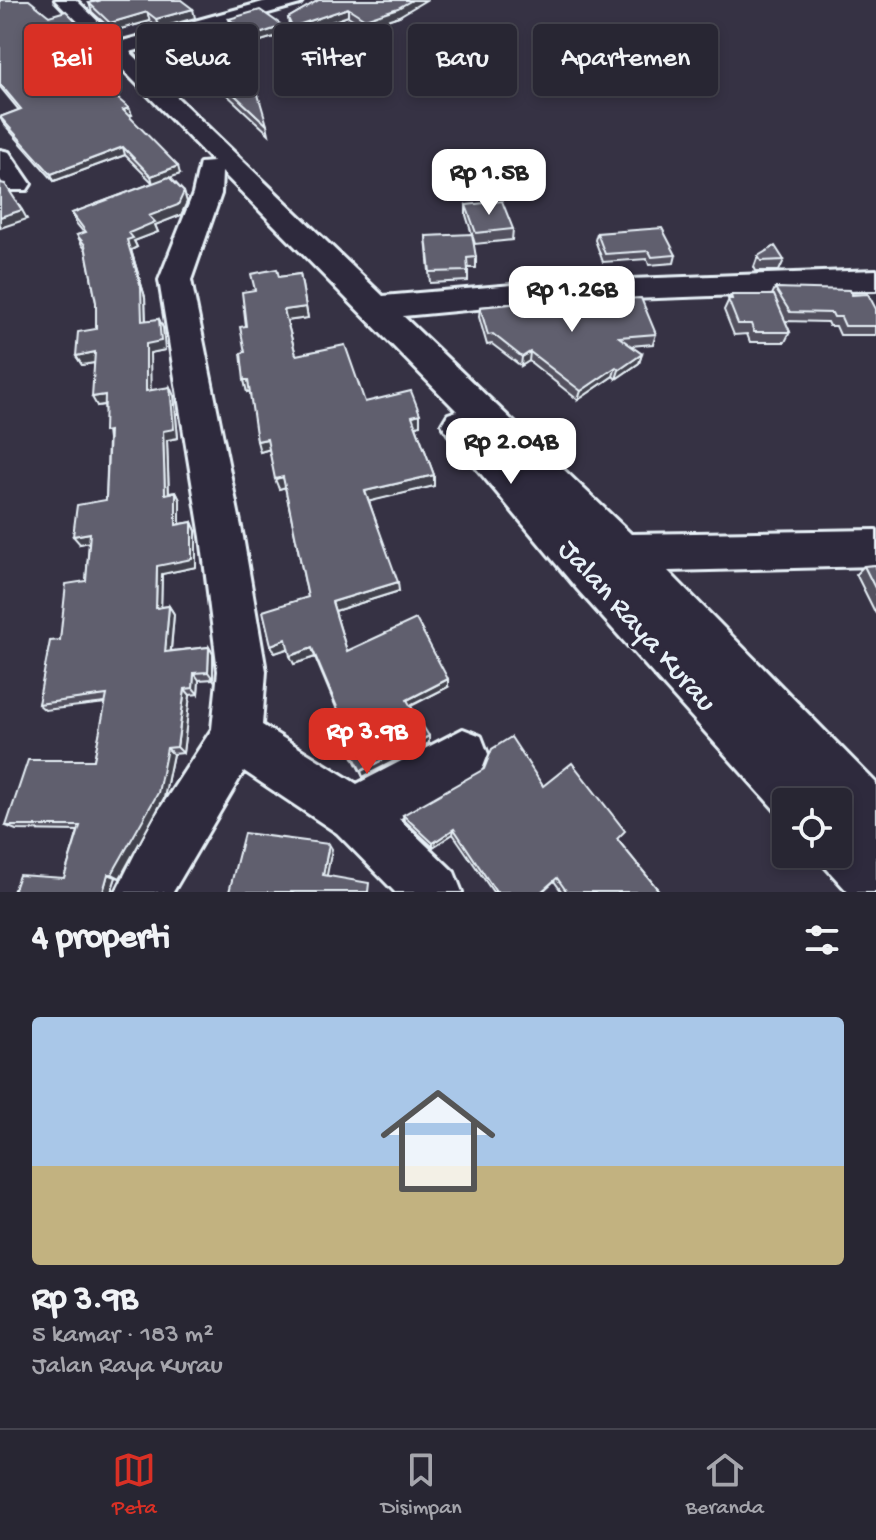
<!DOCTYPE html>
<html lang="id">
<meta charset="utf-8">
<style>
:root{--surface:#282633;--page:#34323f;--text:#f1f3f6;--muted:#a5a5ac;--line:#44434e;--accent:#d93025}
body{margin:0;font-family:"Gochi Hand",sans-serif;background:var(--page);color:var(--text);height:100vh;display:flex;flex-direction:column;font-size:30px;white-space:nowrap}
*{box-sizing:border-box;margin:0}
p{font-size:26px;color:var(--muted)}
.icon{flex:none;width:44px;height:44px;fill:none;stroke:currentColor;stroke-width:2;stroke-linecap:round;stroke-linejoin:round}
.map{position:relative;height:892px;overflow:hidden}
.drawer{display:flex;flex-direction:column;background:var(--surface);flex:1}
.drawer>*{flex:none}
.guide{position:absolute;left:24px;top:24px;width:828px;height:72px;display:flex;gap:16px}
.fabs{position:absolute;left:772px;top:788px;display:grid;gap:16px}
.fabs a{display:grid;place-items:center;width:80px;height:80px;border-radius:8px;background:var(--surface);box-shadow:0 4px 12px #0003,0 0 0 2px var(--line);font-size:40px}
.price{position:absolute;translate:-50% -68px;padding:0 18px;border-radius:16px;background:#fff;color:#222;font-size:26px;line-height:52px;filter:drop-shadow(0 2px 4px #0008)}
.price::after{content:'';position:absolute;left:50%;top:48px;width:24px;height:18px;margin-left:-12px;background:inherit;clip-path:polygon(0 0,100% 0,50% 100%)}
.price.on{background:var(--accent);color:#fff}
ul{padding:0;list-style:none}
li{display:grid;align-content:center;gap:16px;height:424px;padding:0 32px}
li span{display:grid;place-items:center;height:248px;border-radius:8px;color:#555}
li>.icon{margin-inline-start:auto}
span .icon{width:144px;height:144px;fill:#fffc;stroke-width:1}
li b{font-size:34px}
h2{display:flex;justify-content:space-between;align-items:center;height:96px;padding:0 32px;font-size:34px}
.tag{padding:0 28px;border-radius:8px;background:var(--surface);box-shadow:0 4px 12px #0003,0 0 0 2px var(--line);font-size:28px;line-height:72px}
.tag.on{background:var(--accent);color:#fff}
.menu{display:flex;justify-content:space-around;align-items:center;height:112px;border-top:2px solid var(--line);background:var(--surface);font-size:22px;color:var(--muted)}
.menu a{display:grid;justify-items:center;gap:4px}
.menu .on{color:var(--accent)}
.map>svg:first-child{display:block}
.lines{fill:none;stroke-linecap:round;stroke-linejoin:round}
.minor-casing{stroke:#e8f1f8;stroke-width:6}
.minor{fill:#2f2a3d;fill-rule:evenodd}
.wall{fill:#53515f;stroke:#e8f1f8;stroke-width:2}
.shaded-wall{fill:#43424d;stroke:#e8f1f8;stroke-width:2}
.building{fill:#605e6e;stroke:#e8f1f8;stroke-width:2}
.labels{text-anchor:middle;stroke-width:6;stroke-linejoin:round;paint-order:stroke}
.street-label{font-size:30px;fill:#e8f1f8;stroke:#2f2a3d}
</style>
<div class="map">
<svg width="876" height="892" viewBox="0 0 876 892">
<rect width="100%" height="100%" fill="#363244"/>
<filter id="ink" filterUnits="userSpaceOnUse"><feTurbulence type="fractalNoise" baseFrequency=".0125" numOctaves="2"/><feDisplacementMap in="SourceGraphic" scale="16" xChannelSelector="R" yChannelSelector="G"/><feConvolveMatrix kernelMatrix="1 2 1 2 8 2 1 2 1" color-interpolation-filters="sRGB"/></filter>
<g filter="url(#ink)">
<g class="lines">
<defs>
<g id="minor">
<path d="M55 0H76L119 42 270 0H303L300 4 130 52 383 296 549 282 876 270V290L549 302 403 316 631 534 876 530V566L668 571 876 783V892H848L819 860 816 854H838V802H786L784 820 578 590 448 434 442 424 448 414 457 411 222 172 221 194 191 280 243 537 266 671 262 725 357 784 463 729 481 736 488 754 481 772 399 819 454 872 462 892H395L337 833 244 771 173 892H116L150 824 212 729 218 671 201 537 159 280 193 194 200 163 213 162Z"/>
<path d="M0 150 9 152 31 184 27 190H7L0 179Z"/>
</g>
</defs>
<use href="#minor" class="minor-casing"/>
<use href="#minor" class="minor"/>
</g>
<g class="wall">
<path d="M0 0 49 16 86 31 88 38 78 42 82 50H80L91 61 94 69 85 71 132 115 129 117 180 174 170 177 184 192 187 202 181 215 155 225 158 232 134 241 137 247 131 250 145 297 146 321 159 319 163 328 165 350 150 353V390L174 396 178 438 167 440 169 493 176 492 180 500V524L192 522 196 531V567L162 574 161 607 169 606 174 614 171 651 209 647 213 654V679L199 680 198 694 190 695 183 753 173 754 164 798 120 878 116 877 111 892H13L64 878 78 831 16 830 6 826 94 760 106 703 45 710 38 704 60 640 86 581 89 542 80 544 106 500 108 440 104 405 97 406 94 363 82 365 76 356 96 329V302L86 250 82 245 77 235 84 233 76 223 72 213 153 183 125 155 54 181 3 123 0 117 19 110 0 87Z"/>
<path d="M90 0H181L195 18 159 28 150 21 113 31 92 12 89 3 93 2Z"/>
<path d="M319 0 399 16 365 27 348 16 294 35 289 25 288 18Z"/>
<path d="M229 19 284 34 254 43 231 27Z"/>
<path d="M223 84 267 125 269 134 225 93Z"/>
<path d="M466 205 513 229 512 240 475 244 466 215Z"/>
<path d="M597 233 676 255 674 263 649 265 647 259 603 262 595 240Z"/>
<path d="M426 236 476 257V268H468V281L430 283Z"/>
<path d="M758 256 784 260 779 271H756L754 267Z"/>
<path d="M300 274 308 318 287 321 296 355 365 402 420 414V425L416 426 434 475V486L369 501 399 591 335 611 347 651 448 687 411 706 429 743 363 777 349 750 347 743 350 741 315 657 294 664 289 648 275 653 271 645 308 597 285 487 279 489 270 449 260 452 250 391 247 392 244 380 246 326 255 290 279 277Z"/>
<path d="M775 288 852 295 876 309V335H840L836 326H829L827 322 785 321 790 332 785 342H750L747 334 734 335 724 310 731 295H772Z"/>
<path d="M521 298 547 303 656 334 653 344 630 346 642 354 639 363 616 379 613 376 578 400 529 361 521 366 492 344 487 345 479 317 480 307 520 303Z"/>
<path d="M876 565V614L856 574 864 566Z"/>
<path d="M543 786 617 839 660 892H562L554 881 542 892H493L453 834 433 847 404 820 403 815Z"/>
</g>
<g class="shaded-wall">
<path d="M412 0H426L399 16 365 27V19Z"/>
<path d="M348 8V16L294 35 292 27Z"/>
<path d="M193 9 195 18 159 28 156 19Z"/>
<path d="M147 12 150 21 113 31 110 23Z"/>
<path d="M283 26 284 34 254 43 253 36Z"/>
<path d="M86 31 88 38 73 43 71 36Z"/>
<path d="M79 43 82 50 76 52 73 44Z"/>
<path d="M91 61 94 69 80 73 78 65Z"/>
<path d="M129 108 132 115 125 118 123 110Z"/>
<path d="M123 147 125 155 54 181 51 174Z"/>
<path d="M178 166 180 174 153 184 151 176Z"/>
<path d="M184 192 187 202 181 215 155 225 158 232 134 241 137 247 131 250 145 297 146 331 142 321 127 240 129 233 149 216Z"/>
<path d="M22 210 27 219 0 228V217Z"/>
<path d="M306 307 308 318 286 321 284 310Z"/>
<path d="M159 319 163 328 165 350 150 353 151 400 146 391V344Z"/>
<path d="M95 352 100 362 82 365 76 356Z"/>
<path d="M530 352 529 361 521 366 522 357Z"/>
<path d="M642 354 639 363 616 379 619 370Z"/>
<path d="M616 367 613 376 578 400 581 391Z"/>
<path d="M244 380H248L251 391 247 392Z"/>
<path d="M170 387 174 396 178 438 167 440 169 502 165 494 163 431Z"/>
<path d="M105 395 110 404 97 406 92 397Z"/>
<path d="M420 414V425L412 427V416Z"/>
<path d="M267 439 270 449 260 452 257 441Z"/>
<path d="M434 475V486L367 502 365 491Z"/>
<path d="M283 477 286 487 279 489 275 479Z"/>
<path d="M176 492 180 500V534L176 525Z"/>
<path d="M192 522 196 531V567L162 574 161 616 156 608 157 566Z"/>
<path d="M90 533 95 541 80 544 73 536Z"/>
<path d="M398 582 399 591 335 611 332 602Z"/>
<path d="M169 606 174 614 170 659 165 652Z"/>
<path d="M286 639 290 648 275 653 271 645Z"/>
<path d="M209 647 213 654V679L208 672Z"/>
<path d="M312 648 315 657 294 664 290 656Z"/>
<path d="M194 673 199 680 198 694 193 688Z"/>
<path d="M448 679V687L408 707 407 700Z"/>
<path d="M185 689 190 695 183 753 177 747Z"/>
<path d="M429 736V743L363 777 361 771Z"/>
<path d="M167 748 173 754 164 798 120 878 112 874Z"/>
<path d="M454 829 453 834 433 847V843Z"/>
<path d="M329 844 332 849 326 880 323 875Z"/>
<path d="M108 874 116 877 111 892H103Z"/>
</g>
<g class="building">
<path d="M0 0H29L49 16 66 11 86 31 71 36 79 43 73 44 91 61 78 65 129 108 123 110 178 166 151 176 123 147 51 174 0 117 21 109 0 84Z"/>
<path d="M98 0H181L193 9 156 19 147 12 110 23 89 3 99 1Z"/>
<path d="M319 0H412L398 8 365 19 348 8 292 27 288 18Z"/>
<path d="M260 10 283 26 253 36 229 19Z"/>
<path d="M247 77 255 84 267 125 223 84Z"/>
<path d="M169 177 184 192 178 205 149 216 155 222 129 233 133 238 127 240 141 287 142 321 159 319 161 341 146 344V391L170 387 174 429 163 431 165 494 176 492V525L192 522V559L157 566 156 608 169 606 165 652 209 647 208 672 194 673 193 688 185 689 177 747 167 748 158 793 112 874H108L103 892H13L19 875 64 878 80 826H6L28 760H94L107 695 38 704 50 641 60 640 66 584 86 581 90 533 73 536 77 505 106 500 109 431 104 432 105 395 92 397 95 352 76 356 78 332 96 329V302L85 245 77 235 86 232 72 213Z"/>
<path d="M0 183 5 184 22 210 0 217Z"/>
<path d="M502 201 513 229 476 233 466 205Z"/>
<path d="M662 228 676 255 652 257 649 251 605 254 597 233Z"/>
<path d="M472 234 476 257 467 258 468 271 430 272 426 236Z"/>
<path d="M775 246 784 260 761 261 758 256Z"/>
<path d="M277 269 279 277 300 274 306 307 284 310 296 355 345 345 365 402 411 391 420 414 412 416 434 475 365 491 398 582 332 602 347 651 416 619 448 679 407 700 429 736 361 771 347 743 351 740 312 648 290 656 286 639 271 645 263 611 308 597 283 477 275 479 267 439 257 441 248 380H244L241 353 245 352 240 327 246 326 242 292 255 290 251 274Z"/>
<path d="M775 288 850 290 852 295 868 294 876 309V326H845L841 317H834L832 313 790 312Z"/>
<path d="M731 295H774L790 332H754L751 324H738L728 299H732Z"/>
<path d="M545 296 547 303 641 298 656 334 619 337 642 354 619 370 616 367 581 391 530 352 522 357 493 334 488 335 480 307 522 303 521 298Z"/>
<path d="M876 565V590L864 566Z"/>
<path d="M511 737 543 786 572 763 625 831 617 839 660 892H567L557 878 541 892H496L454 829 433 843 403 815 484 769 492 749Z"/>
<path d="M244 833 329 844 323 875 369 883 368 892H229Z"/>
</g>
</g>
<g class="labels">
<g class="street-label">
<text transform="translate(639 624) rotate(48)" y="10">Jalan Raya Kurau</text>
</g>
</g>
</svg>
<div class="fabs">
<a><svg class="icon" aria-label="locate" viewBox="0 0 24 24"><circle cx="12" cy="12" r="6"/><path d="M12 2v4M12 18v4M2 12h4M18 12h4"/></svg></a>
</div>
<b class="price" style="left:489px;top:217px">Rp 1.5B</b>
<b class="price" style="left:572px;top:334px">Rp 1.26B</b>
<b class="price" style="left:511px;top:486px">Rp 2.04B</b>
<b class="price on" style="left:367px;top:776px">Rp 3.9B</b>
<div class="guide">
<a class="tag on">Beli</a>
<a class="tag">Sewa</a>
<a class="tag">Filter</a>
<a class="tag">Baru</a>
<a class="tag">Apartemen</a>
</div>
</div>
<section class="drawer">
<h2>4 properti<svg class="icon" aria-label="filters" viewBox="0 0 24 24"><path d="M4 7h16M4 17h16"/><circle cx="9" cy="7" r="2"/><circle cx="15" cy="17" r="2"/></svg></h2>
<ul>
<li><span style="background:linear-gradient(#a9c7e8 60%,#c2b280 0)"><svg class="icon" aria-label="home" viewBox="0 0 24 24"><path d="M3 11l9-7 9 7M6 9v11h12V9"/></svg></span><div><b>Rp 3.9B</b><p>5 kamar · 183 m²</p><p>Jalan Raya Kurau</p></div></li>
</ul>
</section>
<nav class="menu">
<a class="on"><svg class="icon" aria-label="map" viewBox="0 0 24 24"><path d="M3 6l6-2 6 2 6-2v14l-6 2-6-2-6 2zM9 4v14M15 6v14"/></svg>Peta</a>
<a><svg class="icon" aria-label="saved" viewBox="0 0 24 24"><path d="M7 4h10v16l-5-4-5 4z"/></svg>Disimpan</a>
<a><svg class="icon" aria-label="home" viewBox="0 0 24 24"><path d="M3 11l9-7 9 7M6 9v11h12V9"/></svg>Beranda</a>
</nav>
